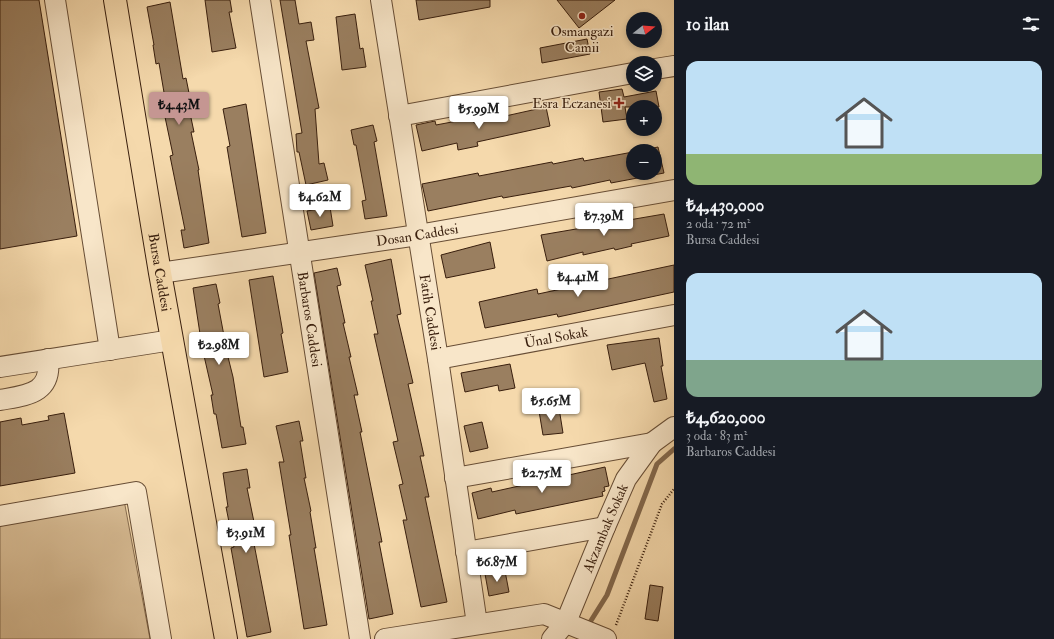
<!DOCTYPE html>
<html lang="tr">
<meta charset="utf-8">
<style>
:root{--surface:#171b24;--page:#242831;--text:#f1f3f6;--muted:#9ea1a6;--accent:#c59692}
body{margin:0;font-family:"IM FELL Double Pica",serif;background:var(--page);color:var(--text);height:100vh;display:flex;flex-direction:column;font-size:15px;white-space:nowrap}
*{box-sizing:border-box;margin:0}
p{font-size:13px;color:var(--muted)}
.icon{flex:none;width:22px;height:22px;fill:none;stroke:currentColor;stroke-width:2;stroke-linecap:round;stroke-linejoin:round}
.map{position:relative;flex:1;overflow:hidden}
.side{display:flex;flex-direction:column;background:var(--surface);width:380px}
.side>*{flex:none}
.needle{width:26px;rotate:73deg}
.controls{position:absolute;left:626px;top:12px;display:grid;gap:8px}
.controls a{display:grid;place-items:center;width:36px;height:36px;border-radius:50%;background:var(--surface);box-shadow:0 2px 6px #0003;font-size:20px}
.price{position:absolute;translate:-50% -34px;padding:0 9px;border-radius:4px;background:#fff;color:#222;font-size:13px;line-height:26px;filter:drop-shadow(0 1px 2px #0008)}
.price::after{content:'';position:absolute;left:50%;top:24px;width:12px;height:9px;margin-left:-6px;background:inherit;clip-path:polygon(0 0,100% 0,50% 100%)}
.price.on{background:var(--accent);color:#111}
ul{padding:0;list-style:none}
li{display:grid;align-content:center;gap:8px;height:212px;padding:0 12px}
li span{display:grid;place-items:center;height:124px;border-radius:12px;color:#555}
li>.icon{margin-inline-start:auto}
span .icon{width:72px;height:72px;fill:#fffc;stroke-width:1}
li b{font-size:17px}
h2{display:flex;justify-content:space-between;align-items:center;height:48px;padding:0 12px;font-size:17px}
main{display:flex;flex:1;min-height:0}
.map>svg:first-child{display:block}
.green{fill:#d5b991;stroke:#866c4f}
.lines{fill:none;stroke-linecap:round;stroke-linejoin:round}
.stream{stroke:#83684c;stroke-width:5}
.building{fill:#9a7f60;stroke:#381e0d}
.minor-casing{stroke:#674d35;stroke-width:22}
.major-casing{stroke:#381e0d;stroke-width:24}
.path{stroke:#381e0d;stroke-width:2.5;stroke-dasharray:1 2;stroke-linecap:butt}
.minor{stroke:#f8e6c9;stroke-width:20}
.major{stroke:#f5d9ac;stroke-width:22}
.poi-dot{fill:#8f2418;stroke:#f8e6c9;stroke-width:1.5}
.labels{text-anchor:middle;stroke-width:3;stroke-linejoin:round;paint-order:stroke}
.poi-label{font-size:14px;fill:#381e0d;stroke:#f8e6c9}
.street-label{font-size:14px;fill:#381e0d;stroke:#f8e6c9}
</style>
<main>
<div class="map">
<svg width="674" height="639" viewBox="0 0 674 639">
<rect width="100%" height="100%" fill="#f5d9ac"/>
<filter id="stains"><feTurbulence type="fractalNoise" baseFrequency=".005" numOctaves="4"/><feColorMatrix values="0 0 0 0 .2 0 0 0 0 .09 0 0 0 0 .02 0 0 0 .5 -.17"/></filter>
<radialGradient id="worn" r=".72"><stop offset=".6" stop-color="#630" stop-opacity="0"/><stop offset="1" stop-color="#630" stop-opacity=".3"/></radialGradient>
<path class="green" d="M124 500 150 639H0V522Z"/>
<g class="lines">
<path class="stream" d="M587 627 607 595 657 464 674 449"/>
</g>
<g class="building">
<path d="M0 0H39L77 236 0 249Z"/>
<path d="M205 0H230L232 12H229L236 48 212 52Z"/>
<path d="M280 0H295L299 24 311 22 314 40 306 41 319 108 315 109 319 164 324 163 328 180 306 185 299 152H297L296 134 302 133Z"/>
<path d="M416 0H490V7L419 20Z"/>
<path d="M557 0H615L579 28Z"/>
<path d="M170 2 183 79 186 78 190 98 187 99 194 132H191L199 170H198L209 243 184 248 181 230H185L170 156 173 155 165 117 168 116 159 63 156 64 153 45H154L147 7Z"/>
<path d="M355 14 360 49 363 48 366 67 342 70 336 17Z"/>
<path d="M587 39 590 54 542 63 540 48Z"/>
<path d="M622 89 624 97 656 91 659 107H625L627 119 603 122 599 92Z"/>
<path d="M246 104 266 233 242 237 227 147 230 146 223 109Z"/>
<path d="M546 107 550 126 477 142 478 146 458 150 457 143 422 151 416 125 435 121 436 125 473 118 474 123Z"/>
<path d="M373 125 377 141 374 142 387 216 365 219 362 201 366 200 356 145H354L351 130Z"/>
<path d="M658 147 664 173 611 183 610 180 572 188 571 186 503 198 502 196 428 211 422 184 478 173 479 176 552 162 553 164 583 158 584 161 633 152V173H655V151H640Z"/>
<path d="M330 207 333 226 311 230 307 211Z"/>
<path d="M664 214 669 236 631 244 632 246 615 250 614 248 583 255V252L547 261 541 235Z"/>
<path d="M490 242 495 268 446 278 441 255Z"/>
<path d="M391 259 401 314 397 315 413 383 408 384 424 456H420L429 497H425L447 602 421 607 403 520H407L399 485 403 484 393 442 398 441 374 334H378L371 301H373L365 265Z"/>
<path d="M674 265V292L558 317 557 314 485 328 479 302 537 289 538 294Z"/>
<path d="M337 268 341 285 337 286 345 323H343L351 357H349L358 395H354L362 432H360L382 542H379L393 614 369 619 314 273Z"/>
<path d="M273 276 283 333 281 334 288 372 264 377 249 280Z"/>
<path d="M216 284 220 303 218 304 228 357 233 377 241 427H243L246 444 222 448 216 414H214L211 395H213L202 347 193 288Z"/>
<path d="M659 338 663 366H661L667 399 654 402 645 363 612 370 607 345Z"/>
<path d="M510 364 515 388 499 391 498 385 465 392 461 373Z"/>
<path d="M559 408 563 433 543 435 539 411Z"/>
<path d="M64 413 75 473 0 486V422L21 418 22 425 49 420 48 416Z"/>
<path d="M299 421 303 441H300L306 478H304L311 511 310 512 316 548H314L327 625 304 629 289 535H291L279 462H284L276 426Z"/>
<path d="M482 422 488 448 470 452 464 426Z"/>
<path d="M605 467 609 486 604 487 605 491 602 492 603 496 516 514 515 510 478 519 472 493 491 488 492 492Z"/>
<path d="M247 469 250 488H247L254 522 250 523 271 632 247 637 231 548 234 547 226 507H228L223 473Z"/>
<path d="M505 571 509 592 489 596 485 574Z"/>
<path d="M650 585 663 587 658 621 645 619Z"/>
</g>
<g class="lines">
<defs>
<g id="minor">
<path d="M55 0 110 350"/>
<path id="s1" d="M260 0 360 639"/>
<path id="s2" d="M381 0 438 359 477 624"/>
<path d="M655 69 674 66"/>
<path d="M399 116 633 73"/>
<path id="s3" d="M160 273 418 235 674 190"/>
<path id="s4" d="M438 359 674 315"/>
<path d="M0 367 172 340"/>
<path d="M0 400C27 395 52 394 48 359"/>
<path d="M455 478 652 443"/>
<path d="M0 516 136 492 161 639"/>
<path d="M466 552 605 527"/>
<path d="M385 639 544 614 606 639"/>
<path id="s5" d="M552 639 566 622 605 527 626 479 652 443 674 427"/>
</g>
<g id="major">
<path id="s6" d="M115 0 160 273 226 639"/>
</g>
</defs>
<use href="#minor" class="minor-casing"/>
<use href="#major" class="major-casing"/>
<path class="path" d="M616 625 662 504 674 489"/>
<use href="#minor" class="minor"/>
<use href="#major" class="major"/>
</g>
<g class="poi-dot">
<circle cx="582" cy="16" r="4"/>
<path d="M617 97h4v4h4v4h-4v4h-4v-4h-4v-4h4z"/>
</g>
<g class="labels">
<g class="poi-label">
<text x="582" y="36">Osmangazi<tspan x="582" dy="16">Camii</tspan></text>
<text x="611" y="108" text-anchor="end">Esra Eczanesi</text>
</g>
<g class="street-label">
<text dy="5" stroke="none"><textPath href="#s3" startOffset="260">Dosan Caddesi</textPath></text>
<text dy="5" stroke="none"><textPath href="#s6" startOffset="276">Bursa Caddesi</textPath></text>
<text dy="5" stroke="none"><textPath href="#s2" startOffset="316">Fatih Caddesi</textPath></text>
<text dy="5" stroke="none"><textPath href="#s1" startOffset="323">Barbaros Caddesi</textPath></text>
<text dy="5" stroke="none"><textPath href="#s4" startOffset="120">Ünal Sokak</textPath></text>
<text dy="5" stroke="none"><textPath href="#s5" startOffset="124">Akzambak Sokak</textPath></text>
</g>
</g>
<rect width="100%" height="100%" filter="url(#stains)"/>
<rect width="100%" height="100%" fill="url(#worn)"/>
</svg>
<div class="controls">
<a><svg class="needle" viewBox="-14 -14 28 28"><path d="M0-13l5 13h-10z" fill="#e53935"/><path d="M0 13l5-13h-10z" fill="#9ea1a6"/></svg></a>
<a><svg class="icon" aria-label="layers" viewBox="0 0 24 24"><path d="M12 4l9 5-9 5-9-5zM3 14l9 5 9-5"/></svg></a>
<a>+</a>
<a>−</a>
</div>
<b class="price on" style="left:179px;top:126px">₺4.43M</b>
<b class="price" style="left:479px;top:130px">₺5.99M</b>
<b class="price" style="left:320px;top:218px">₺4.62M</b>
<b class="price" style="left:604px;top:237px">₺7.39M</b>
<b class="price" style="left:578px;top:298px">₺4.41M</b>
<b class="price" style="left:219px;top:366px">₺2.98M</b>
<b class="price" style="left:551px;top:422px">₺5.65M</b>
<b class="price" style="left:542px;top:494px">₺2.75M</b>
<b class="price" style="left:246px;top:554px">₺3.91M</b>
<b class="price" style="left:497px;top:583px">₺6.87M</b>
</div>
<section class="side">
<h2>10 ilan<svg class="icon" aria-label="filters" viewBox="0 0 24 24"><path d="M4 7h16M4 17h16"/><circle cx="9" cy="7" r="2"/><circle cx="15" cy="17" r="2"/></svg></h2>
<ul>
<li><span style="background:linear-gradient(#bfe0f5 75%,#8fb573 0)"><svg class="icon" aria-label="home" viewBox="0 0 24 24"><path d="M3 11l9-7 9 7M6 9v11h12V9"/></svg></span><div><b>₺4,430,000</b><p>2 oda · 72 m²</p><p>Bursa Caddesi</p></div></li>
<li><span style="background:linear-gradient(#bfe0f5 70%,#7fa58c 0)"><svg class="icon" aria-label="home" viewBox="0 0 24 24"><path d="M3 11l9-7 9 7M6 9v11h12V9"/></svg></span><div><b>₺4,620,000</b><p>3 oda · 83 m²</p><p>Barbaros Caddesi</p></div></li>
</ul>
</section>
</main>
